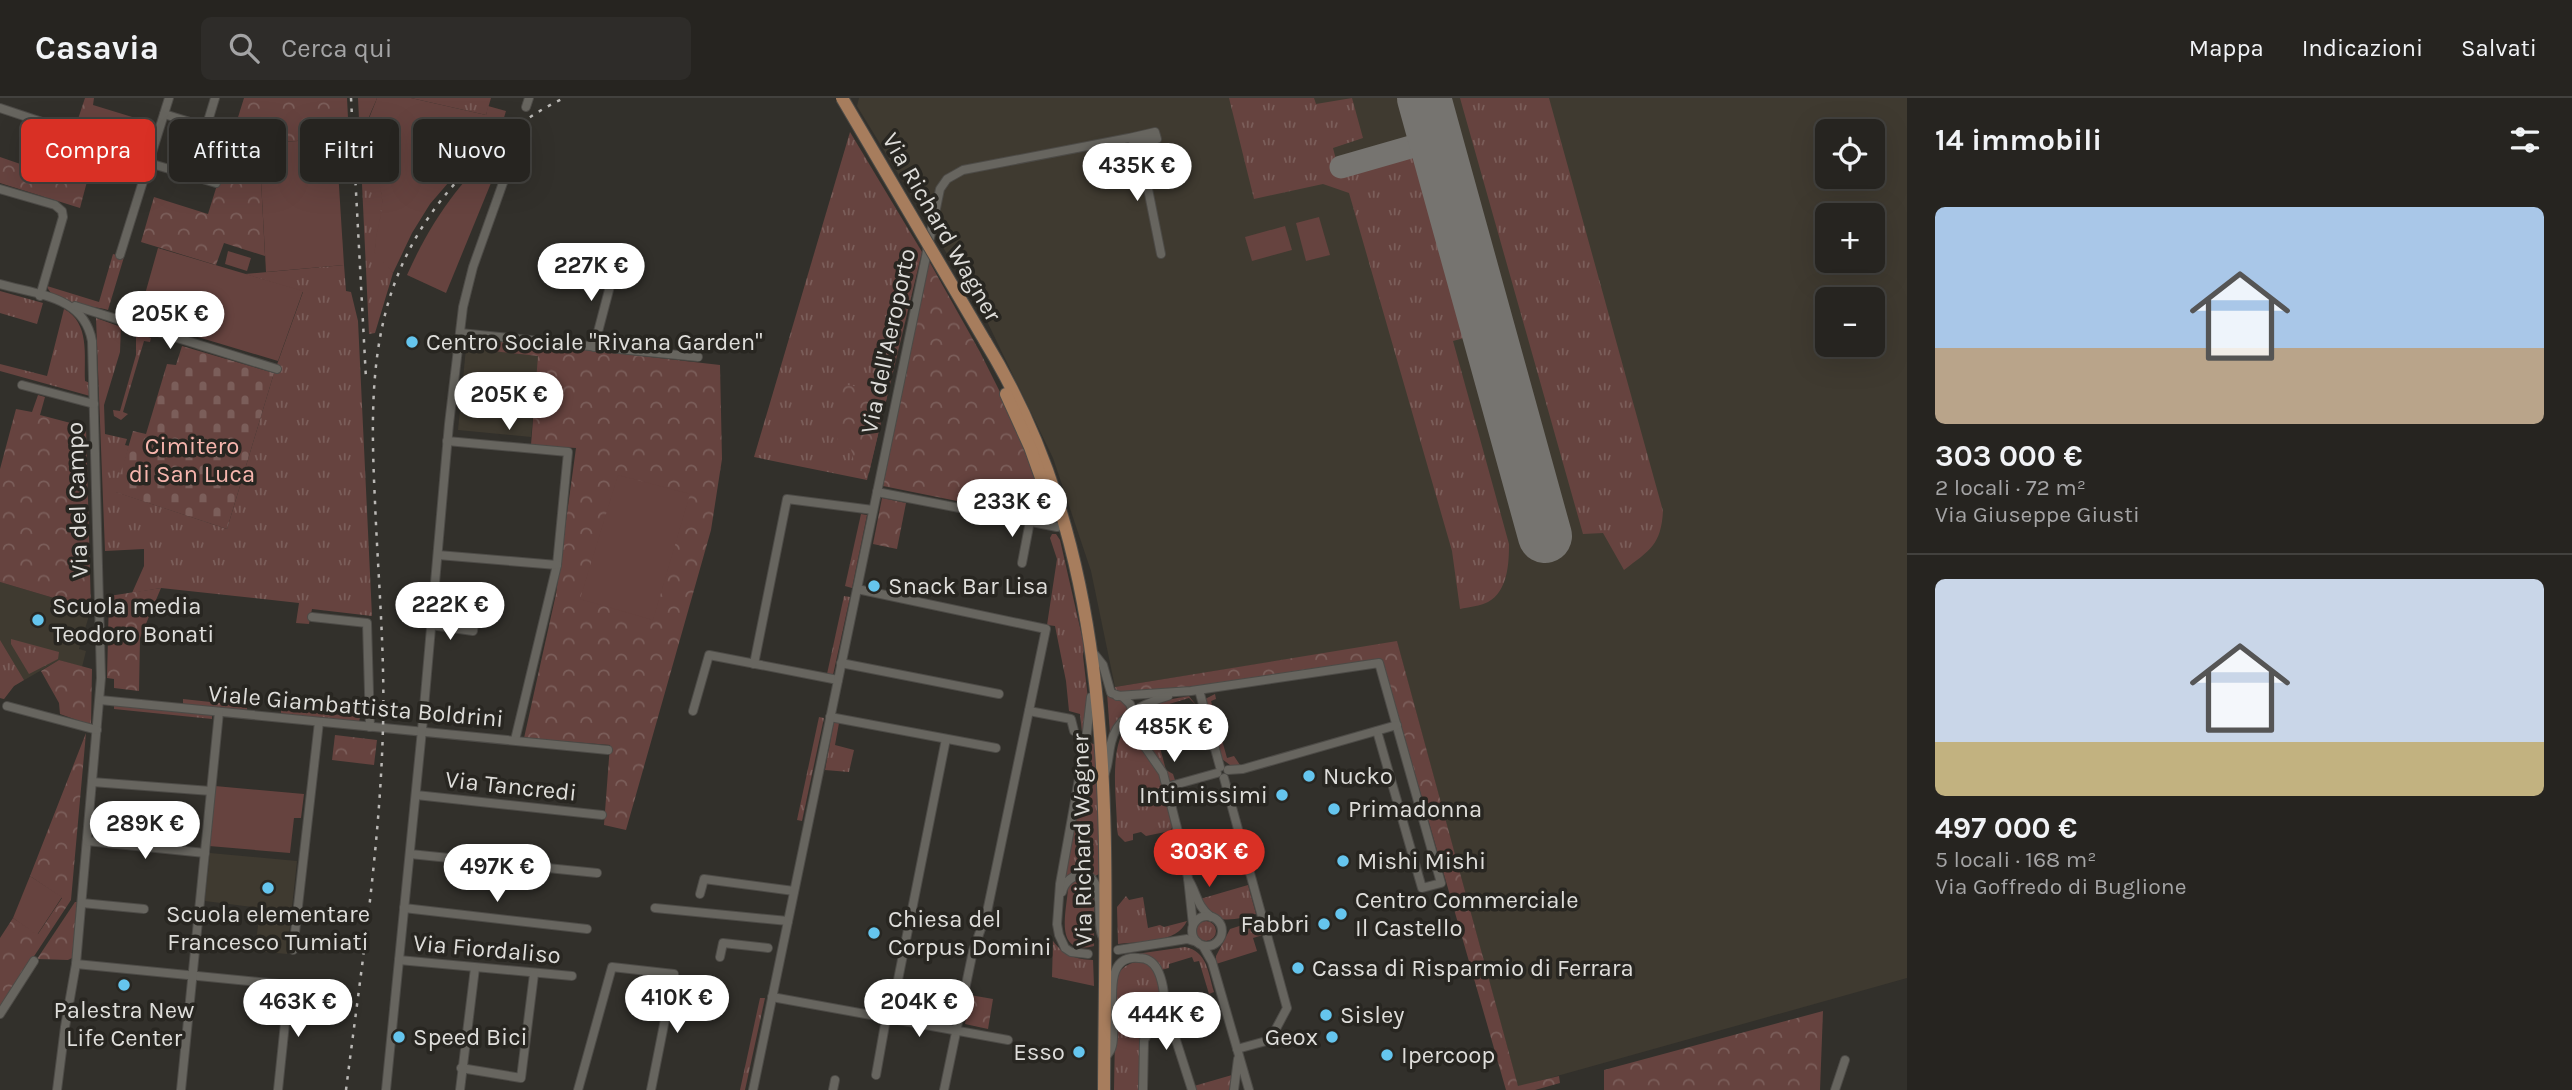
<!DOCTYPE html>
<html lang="it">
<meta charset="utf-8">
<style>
:root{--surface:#262420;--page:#2e2c29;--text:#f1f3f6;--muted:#a4a4a5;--line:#42413e;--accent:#d93025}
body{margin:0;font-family:Karla,sans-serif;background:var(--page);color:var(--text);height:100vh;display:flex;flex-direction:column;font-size:26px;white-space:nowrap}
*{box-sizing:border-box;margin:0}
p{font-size:23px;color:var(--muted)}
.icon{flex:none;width:38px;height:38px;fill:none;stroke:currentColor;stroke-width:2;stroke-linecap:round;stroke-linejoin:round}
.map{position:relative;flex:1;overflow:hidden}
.drawer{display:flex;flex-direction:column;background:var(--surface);width:665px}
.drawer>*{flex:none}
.banner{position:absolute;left:21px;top:21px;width:665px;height:63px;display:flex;gap:14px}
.buttons{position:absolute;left:1815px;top:21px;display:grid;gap:14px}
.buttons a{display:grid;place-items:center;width:70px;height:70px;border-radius:10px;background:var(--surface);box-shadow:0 7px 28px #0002,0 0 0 2px var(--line);font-size:35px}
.price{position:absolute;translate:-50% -60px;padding:0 16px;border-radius:24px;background:#fff;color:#222;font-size:23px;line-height:46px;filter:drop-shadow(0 2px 4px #0008)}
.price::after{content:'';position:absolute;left:50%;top:42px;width:21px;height:16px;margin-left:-10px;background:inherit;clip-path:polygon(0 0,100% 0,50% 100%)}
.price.current{background:var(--accent);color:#fff}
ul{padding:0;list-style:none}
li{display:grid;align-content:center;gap:14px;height:371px;padding:0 28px}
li+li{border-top:2px solid var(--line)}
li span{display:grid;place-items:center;height:217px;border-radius:10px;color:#555}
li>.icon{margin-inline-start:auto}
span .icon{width:126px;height:126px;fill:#fffc;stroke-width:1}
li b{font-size:30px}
h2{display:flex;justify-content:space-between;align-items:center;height:84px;padding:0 28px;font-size:30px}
.pill{padding:0 24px;border-radius:10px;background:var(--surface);box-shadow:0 7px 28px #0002,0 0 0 2px var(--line);font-size:24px;line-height:63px}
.pill.current{background:var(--accent);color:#fff}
header{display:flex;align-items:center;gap:42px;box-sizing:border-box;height:98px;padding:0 35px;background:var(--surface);border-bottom:2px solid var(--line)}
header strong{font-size:33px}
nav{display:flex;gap:38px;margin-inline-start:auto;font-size:24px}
.search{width:490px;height:63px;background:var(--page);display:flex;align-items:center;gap:18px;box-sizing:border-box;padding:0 24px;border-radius:10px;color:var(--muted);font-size:26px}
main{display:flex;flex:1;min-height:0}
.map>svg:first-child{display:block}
.built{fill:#3f3a30;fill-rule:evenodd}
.grass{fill:url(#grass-tufts)}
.cemetery{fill:url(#cemetery-stones)}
.park{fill:url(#park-crowns)}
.garden{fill:#66433f}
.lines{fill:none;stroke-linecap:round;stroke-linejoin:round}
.taxiway{stroke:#767470;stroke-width:23}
.runway{stroke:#767470;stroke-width:54}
.minor-casing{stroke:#4d4b47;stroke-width:10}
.primary-casing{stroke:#4d4b47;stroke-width:14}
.minor{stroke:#67655f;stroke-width:8}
.primary{stroke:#a77d5d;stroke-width:12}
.rail{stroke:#bbb9b6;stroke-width:2.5;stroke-dasharray:3.5 7;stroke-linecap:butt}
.primary-bridge-casing{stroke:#4d4b47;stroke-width:14;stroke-linecap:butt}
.primary-bridge{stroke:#a77d5d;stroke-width:12}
.poi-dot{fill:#65c5ee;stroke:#282621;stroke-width:2.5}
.labels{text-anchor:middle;stroke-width:7;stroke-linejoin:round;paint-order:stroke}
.street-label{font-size:24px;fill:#deddda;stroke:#282621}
.poi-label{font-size:24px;fill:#deddda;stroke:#282621;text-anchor:start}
.park-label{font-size:24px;fill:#f7b6ae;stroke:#282621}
</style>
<header>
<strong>Casavia</strong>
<div class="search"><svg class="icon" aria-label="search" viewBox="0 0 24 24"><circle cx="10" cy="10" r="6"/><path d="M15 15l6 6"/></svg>Cerca qui</div>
<nav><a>Mappa</a><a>Indicazioni</a><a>Salvati</a></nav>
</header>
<main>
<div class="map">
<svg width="1907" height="992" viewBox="0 0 1907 992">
<defs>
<pattern id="grass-tufts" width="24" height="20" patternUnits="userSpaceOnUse" patternTransform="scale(1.75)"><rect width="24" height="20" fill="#66433f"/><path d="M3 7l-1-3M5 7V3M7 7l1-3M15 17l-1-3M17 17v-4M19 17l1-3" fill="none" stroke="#7b5e5a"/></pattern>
<pattern id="cemetery-stones" width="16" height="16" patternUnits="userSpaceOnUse" patternTransform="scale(1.75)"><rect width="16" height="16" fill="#66433f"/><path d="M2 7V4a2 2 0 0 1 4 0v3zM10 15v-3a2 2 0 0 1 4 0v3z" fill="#7b5e5a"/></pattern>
<pattern id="park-crowns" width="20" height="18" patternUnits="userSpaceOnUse" patternTransform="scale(1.75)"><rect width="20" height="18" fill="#66433f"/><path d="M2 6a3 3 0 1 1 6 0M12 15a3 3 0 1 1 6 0" fill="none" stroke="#7b5e5a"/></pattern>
</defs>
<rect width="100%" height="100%" fill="#32302b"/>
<g class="built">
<path d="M859 0H1907V880L1518 989 1397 544 1115 589 1091 473 1053 360 983 215 857 8ZM1827 33H1872V79H1827ZM1827 117H1872V163H1827ZM1827 201H1872V247H1827Z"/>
<path d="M466 250 539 258 531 339 458 332Z"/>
<path d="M0 484 91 511 79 551 86 553 82 569 59 562 14 588 4 601 0 600Z"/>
<path d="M210 755 297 763 287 856 255 853 260 810 205 803Z"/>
</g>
<g class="grass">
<path d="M358 0H377C373 11 365 24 365 37 365 56 377 72 381 90 385 110 379 131 375 150L393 175 375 235 369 236Z"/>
<path d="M411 0H491L486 17Z"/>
<path d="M1229 0H1314L1316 6 1352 0 1363 40 1333 50 1340 77 1414 56 1464 240 1453 243 1509 446C1509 465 1508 493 1488 504 1481 508 1468 509 1460 511L1452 453 1349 95 1323 86 1254 101Z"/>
<path d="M1460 0H1549L1663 413C1661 447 1650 452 1624 472L1603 435 1583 436Z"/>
<path d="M850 34 922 154 867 382 754 359Z"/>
<path d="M113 156 124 159 108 212C92 207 52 207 47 188L99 204Z"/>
<path d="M344 167 346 193 351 194 358 223 372 518 312 511 309 526 296 525 299 505 161 490 132 495 144 468V451L105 453 96 220 121 229 120 254 104 307 105 336 127 341 125 347 129 348 116 394 227 431 274 275 303 194 245 176Z"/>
<path d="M0 193 43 205 37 226 0 215Z"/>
<path d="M64 211C90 225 84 257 85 283L90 285V298L0 273V266L47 278Z"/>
<path d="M136 235 151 240 150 244 144 243 123 314 128 316 121 322 114 318 113 312 120 313 136 257Z"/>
<path d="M861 416 867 417 852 490 845 488Z"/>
<path d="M1052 436H1056L1060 442 1084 547 1083 558 1089 609 1085 635 1082 634 1080 616 1069 613 1066 583 1055 528 1047 527 1057 461 1050 440Z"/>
<path d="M844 498 850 499 833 577 827 576Z"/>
<path d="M11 541 59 554 58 561 29 576 11 546Z"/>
<path d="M0 542 24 582 14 588 4 601 0 600Z"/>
<path d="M1107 595 1123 603 1128 611 1110 636Z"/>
<path d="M1215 596 1216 601 1211 603 1227 660 1234 658 1240 667H1230L1222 661 1205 601Z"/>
<path d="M1189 598 1196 607 1189 600 1156 610 1157 615 1152 620 1166 672 1173 676 1175 682 1170 683 1138 635 1135 619C1143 604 1173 601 1189 598Z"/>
<path d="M183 601 247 608V613L183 607Z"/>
<path d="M114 606 212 615V621L114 611Z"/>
<path d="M281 611 360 619 359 624 281 616Z"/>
<path d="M819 619 824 620 802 723 797 722Z"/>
<path d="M1131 622 1159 673 1173 728 1170 733 1146 738 1141 734 1133 736V742L1125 744 1118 737 1117 731C1117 699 1107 646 1131 622Z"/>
<path d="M834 624 839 625 835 647 854 652 849 674 825 672Z"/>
<path d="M1090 645 1097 647 1099 776 1095 778C1084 771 1074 772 1065 781Z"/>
<path d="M1085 780 1094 787V848C1054 858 1066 816 1068 791L1070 785Z"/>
<path d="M1248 787 1256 816C1234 822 1211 829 1200 801Z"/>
<path d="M1126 798 1129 802 1143 799 1148 830 1160 827 1164 829 1187 823C1176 846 1141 843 1118 846L1117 809Z"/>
<path d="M1258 822 1263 837 1253 840 1257 853 1216 866V858L1230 831Z"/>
<circle cx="1206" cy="833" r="10"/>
<path d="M1053 843C1064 858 1076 861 1093 862L1094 888 1052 879Z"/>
<path d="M1185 849C1207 853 1208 874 1214 894L1209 896 1199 863 1194 864 1192 859 1169 866V870L1161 872 1146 858 1136 856Z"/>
<path d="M1145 863 1156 874 1162 893V906L1142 940 1140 992H1114L1116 883C1120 867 1131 864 1145 863Z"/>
<path d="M760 900H765L745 992H740Z"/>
</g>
<path class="cemetery" d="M182 248 274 275 227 431 115 394 133 333 146 336 167 266 176 267Z"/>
<g class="park">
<path d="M85 0H94L93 7 155 26 150 45 78 21Z"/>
<path d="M244 0H347L349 40 259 45 265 158 224 145 216 167 141 144 154 99 208 116Z"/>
<path d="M78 48 95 53 80 110 0 85V59L64 81Z"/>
<path d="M929 163 980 254 1023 340 1050 413 1047 419 1041 420 883 388Z"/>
<path d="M467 238 720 267 722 361 711 432 626 732 604 727 610 647 524 640 556 496 576 350 531 347 538 258 466 250Z"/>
<path d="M842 286 888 294 869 375 856 372 851 351 837 345Z"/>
<path d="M38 297 45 299 40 317 86 329 91 511 0 484V371L16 311 32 314Z"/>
<path d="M882 400 906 405 897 451 873 446Z"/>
<path d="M161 490 140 540 139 593 114 590V581L107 580 109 498Z"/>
<path d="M1397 543 1518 988 1559 978 1560 985 1535 992H1506L1382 561 1197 589 1121 595 1116 593 1115 589Z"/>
<path d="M59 562 92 571 91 627 60 616 59 605 41 573Z"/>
<path d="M86 635 71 802 0 910V840L13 820 38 836 62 800 30 778Z"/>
<path d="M335 637 377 642 374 667 332 662Z"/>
<path d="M75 804H77L72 860 68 862 37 861Z"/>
<path d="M970 897 993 901 988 931 965 926Z"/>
<path d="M1823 913 1820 992H1604V972Z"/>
<path d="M1232 977V992H1195L1194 988Z"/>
</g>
<g class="garden">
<path d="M377 0H411L486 17 488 8 506 13 500 33 467 63 430 106 412 135 393 175 375 155C374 137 383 119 382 101 381 79 364 59 365 37 366 24 373 12 377 0Z"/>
<path d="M336 41 344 167 266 174 259 45Z"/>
<path d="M509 41 446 195 407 177C431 123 462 78 509 41Z"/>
<path d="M1319 119 1330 157 1306 163 1296 125Z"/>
<path d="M1285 128 1292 152 1252 163 1245 139Z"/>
<path d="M158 150 303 193 278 263 138 221Z"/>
<path d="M228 153 251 160 247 173 225 166Z"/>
<path d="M618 377 690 396 653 522 580 501Z"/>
<path d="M215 688 304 696 301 720H294L290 755 209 748Z"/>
<path d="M30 778 62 799 37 837 13 820Z"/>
</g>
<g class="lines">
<path class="taxiway" d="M1341 69 1435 42"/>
<path class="runway" d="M1424 0 1545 438"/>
<defs>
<g id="minor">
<path d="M526 9 529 0"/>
<path d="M0 10 150 60"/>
<path d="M164 16 206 29"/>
<path d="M205 33 215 0"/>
<path d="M1139 46 1161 156"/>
<path d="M149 65 216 85"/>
<path d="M0 91 55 107 62 113 63 119 40 198"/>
<path d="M120 157 169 0"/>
<path d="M0 186C38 197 84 198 92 243L101 580 76 866 65 929 57 992"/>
<path d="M75 208 277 271"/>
<path d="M460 235 698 259"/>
<path d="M594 249 615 169"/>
<path d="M22 287 94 306"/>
<path d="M447 343 568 354 557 467 515 642"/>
<path d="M877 394 1057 429"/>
<path d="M438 457 557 467"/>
<path d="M1022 465 1030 423"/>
<path d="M857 491 1046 531 987 814 973 853 944 992"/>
<path d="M432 518 474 523"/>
<path d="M312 519 367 525 370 629"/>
<path d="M431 527 473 533 477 502"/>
<path d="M1092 553 1103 567 1111 595 1123 599 1130 606 1133 614 1134 633 1163 675 1178 734 1188 780 1193 827"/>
<path d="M841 565 999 596"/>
<path d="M754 566 787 401 873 412"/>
<path d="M1199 592 1220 669"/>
<path d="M1117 598 1191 593 1379 565 1441 785 1422 790 1377 633"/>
<path d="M100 602 608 652"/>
<path d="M7 608 97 632"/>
<path d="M693 613 709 557 838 582"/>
<path d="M1029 613 1071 621 1074 633"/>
<path d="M830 619 996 650"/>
<path d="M1228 672 1243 671 1397 627"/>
<path d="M1104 678C1109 666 1108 657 1111 645 1117 618 1144 605 1168 598"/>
<path d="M1224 680 1287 910 1270 942 1237 951"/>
<path d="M92 684 211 693"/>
<path d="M1167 689 1217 675"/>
<path d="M416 697 602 717"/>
<path d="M87 743 205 755"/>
<path d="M410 756 597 775"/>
<path d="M1188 781C1197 795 1197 809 1211 819"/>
<path d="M1062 794C1065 782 1073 777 1085 776 1108 786 1094 822 1103 840"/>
<path d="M700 796 704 781 794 793"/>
<path d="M82 805 144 811"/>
<path d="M404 810 587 831"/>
<path d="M655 810 788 823"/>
<circle cx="1207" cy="833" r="15"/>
<path d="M1203 848 1212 864 1249 992"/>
<path d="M293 852 319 624"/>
<path d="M1118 852 1187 841 1197 844"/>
<path d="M1088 856 1071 854 1065 850 1059 837 1057 826 1060 786 1086 642 1091 599"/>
<path d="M720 859 723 845 768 850"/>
<path d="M399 862 572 878"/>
<path d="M76 866 289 887 278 992"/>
<path d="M772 899 1008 942"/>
<path d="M1165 908 1192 992"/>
<path d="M0 916 34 863"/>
<path d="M890 922 946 641"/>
<path d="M1105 960C1107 957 1110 954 1111 951 1120 929 1095 855 1139 860 1147 860 1153 864 1157 871 1163 882 1164 895 1165 908L1144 942 1143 992"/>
<path d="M461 970 521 980 534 876"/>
<path d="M876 977 886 921"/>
<path d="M181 992 219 614"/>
<path d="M386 992 422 632 449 326 463 209 473 169 520 37"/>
<path d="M460 992 475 870"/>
<path d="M578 992 612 869 674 876 651 992"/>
<path d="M753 992 940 91 947 81 963 72 1129 40 1139 46 1157 41 1155 34 1129 40"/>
<path d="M833 992 835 982"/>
<path d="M1234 992 1238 961"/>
<path d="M1835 992 1845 962"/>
</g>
<g id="primary">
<path d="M985 243C1125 471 1105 736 1104 992"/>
<path d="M1006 296 1030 349 1050 405"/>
</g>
</defs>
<use href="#minor" class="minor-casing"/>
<use href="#primary" class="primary-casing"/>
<use href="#minor" class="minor"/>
<use href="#primary" class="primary"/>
<g class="rail">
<path d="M351 0 366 281"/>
<path d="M346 992C361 872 380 750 383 629 385 554 378 479 375 404 369 280 370 180 458 82 488 48 524 19 564 0"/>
</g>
<defs>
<path id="primary-bridge" d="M842 0 985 243"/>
</defs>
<use href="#primary-bridge" class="primary-bridge-casing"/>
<use href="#primary-bridge" class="primary-bridge"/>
</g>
<g class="poi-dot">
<circle cx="412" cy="244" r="7"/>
<circle cx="874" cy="488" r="7"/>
<circle cx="38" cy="522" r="7"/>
<circle cx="1309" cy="678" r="7"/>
<circle cx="1282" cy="697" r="7"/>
<circle cx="1334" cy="711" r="7"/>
<circle cx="1343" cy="763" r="7"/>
<circle cx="268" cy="790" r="7"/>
<circle cx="1341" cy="816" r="7"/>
<circle cx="1324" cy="826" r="7"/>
<circle cx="874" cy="835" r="7"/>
<circle cx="1298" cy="870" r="7"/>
<circle cx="124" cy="887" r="7"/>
<circle cx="1326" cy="917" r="7"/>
<circle cx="399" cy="939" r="7"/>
<circle cx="1332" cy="939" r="7"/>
<circle cx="1079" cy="954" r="7"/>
<circle cx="1387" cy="957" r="7"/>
</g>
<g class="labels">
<g class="street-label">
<text transform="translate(942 129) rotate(60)" y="8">Via Richard Wagner</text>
<text transform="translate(888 243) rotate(-78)" y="8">Via dell'Aeroporto</text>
<text transform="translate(77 402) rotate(-92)" y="8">Via del Campo</text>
<text transform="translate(356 608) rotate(5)" y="8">Viale Giambattista Boldrini</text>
<text transform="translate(511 688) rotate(6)" y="8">Via Tancredi</text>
<text transform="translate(1082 742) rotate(-91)" y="8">Via Richard Wagner</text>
<text transform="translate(487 851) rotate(5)" y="8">Via Fiordaliso</text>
</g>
<g class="poi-label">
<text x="426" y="252">Centro Sociale "Rivana Garden"</text>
<text x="888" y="496">Snack Bar Lisa</text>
<text x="52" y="516">Scuola media<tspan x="52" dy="28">Teodoro Bonati</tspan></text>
<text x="1323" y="686">Nucko</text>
<text x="1268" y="705" text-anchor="end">Intimissimi</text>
<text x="1348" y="719">Primadonna</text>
<text x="1357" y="771">Mishi Mishi</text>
<text x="1355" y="810">Centro Commerciale<tspan x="1355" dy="28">Il Castello</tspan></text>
<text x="268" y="824" text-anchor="middle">Scuola elementare<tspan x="268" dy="28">Francesco Tumiati</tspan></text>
<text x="888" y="829">Chiesa del<tspan x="888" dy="28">Corpus Domini</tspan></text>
<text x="1310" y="834" text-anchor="end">Fabbri</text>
<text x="1312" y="878">Cassa di Risparmio di Ferrara</text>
<text x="124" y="920" text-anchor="middle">Palestra New<tspan x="124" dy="28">Life Center</tspan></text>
<text x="1340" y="925">Sisley</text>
<text x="413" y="947">Speed Bici</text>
<text x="1318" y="947" text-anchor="end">Geox</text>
<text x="1065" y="962" text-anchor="end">Esso</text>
<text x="1401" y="965">Ipercoop</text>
</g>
<g class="park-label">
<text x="192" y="356">Cimitero<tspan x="192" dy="28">di San Luca</tspan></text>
</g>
</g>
</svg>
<div class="buttons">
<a><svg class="icon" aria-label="locate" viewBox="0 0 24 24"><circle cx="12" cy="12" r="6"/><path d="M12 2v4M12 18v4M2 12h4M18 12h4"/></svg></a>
<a>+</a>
<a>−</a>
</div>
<b class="price" style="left:1137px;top:105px">435K €</b>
<b class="price" style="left:591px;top:205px">227K €</b>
<b class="price" style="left:170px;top:253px">205K €</b>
<b class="price" style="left:509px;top:334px">205K €</b>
<b class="price" style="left:1012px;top:441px">233K €</b>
<b class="price" style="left:450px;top:544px">222K €</b>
<b class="price" style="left:1174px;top:666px">485K €</b>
<b class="price" style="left:145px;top:763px">289K €</b>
<b class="price current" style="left:1209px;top:791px">303K €</b>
<b class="price" style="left:497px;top:806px">497K €</b>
<b class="price" style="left:677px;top:937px">410K €</b>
<b class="price" style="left:298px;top:941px">463K €</b>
<b class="price" style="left:919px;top:941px">204K €</b>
<b class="price" style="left:1166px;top:954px">444K €</b>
<div class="banner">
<a class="pill current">Compra</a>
<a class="pill">Affitta</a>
<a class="pill">Filtri</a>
<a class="pill">Nuovo</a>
</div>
</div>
<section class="drawer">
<h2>14 immobili<svg class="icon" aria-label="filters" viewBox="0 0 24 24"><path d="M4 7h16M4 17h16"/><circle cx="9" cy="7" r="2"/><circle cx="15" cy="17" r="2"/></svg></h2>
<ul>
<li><span style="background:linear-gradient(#a9c7e8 65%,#b9a48a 0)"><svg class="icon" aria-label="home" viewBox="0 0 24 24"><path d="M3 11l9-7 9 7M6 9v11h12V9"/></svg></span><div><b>303 000 €</b><p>2 locali · 72 m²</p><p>Via Giuseppe Giusti</p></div></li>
<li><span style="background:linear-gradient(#c9d6e8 75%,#c2b280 0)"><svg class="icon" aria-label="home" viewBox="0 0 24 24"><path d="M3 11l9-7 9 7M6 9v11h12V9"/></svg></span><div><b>497 000 €</b><p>5 locali · 168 m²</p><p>Via Goffredo di Buglione</p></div></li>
</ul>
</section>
</main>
